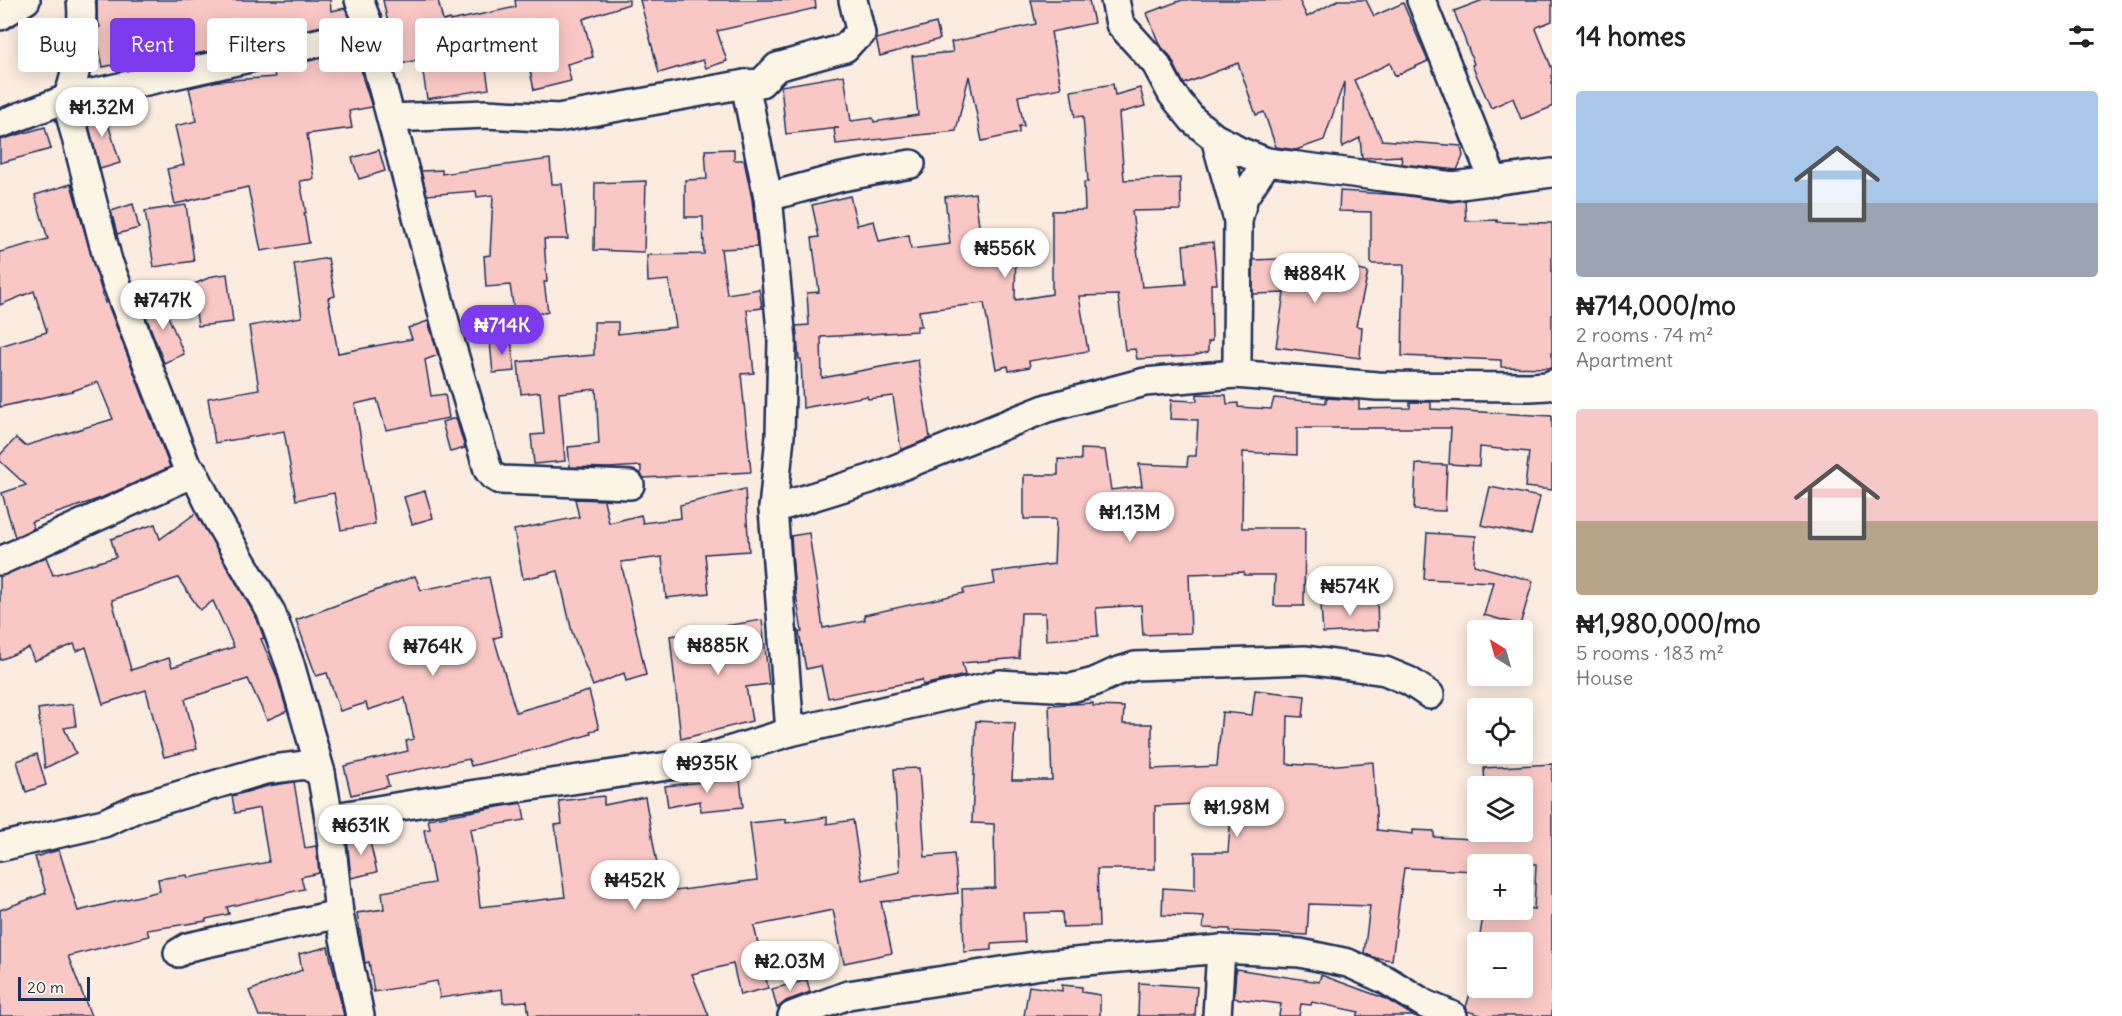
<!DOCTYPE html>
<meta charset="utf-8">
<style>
:root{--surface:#fff;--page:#f2f2f2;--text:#222;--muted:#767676;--accent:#7c3aed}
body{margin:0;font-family:Delius,sans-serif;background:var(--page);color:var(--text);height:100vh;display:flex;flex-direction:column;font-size:22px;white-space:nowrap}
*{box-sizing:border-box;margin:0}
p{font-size:20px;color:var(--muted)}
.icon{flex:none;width:33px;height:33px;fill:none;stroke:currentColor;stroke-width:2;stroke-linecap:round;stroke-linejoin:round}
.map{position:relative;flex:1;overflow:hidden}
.drawer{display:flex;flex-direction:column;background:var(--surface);width:570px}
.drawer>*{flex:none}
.banner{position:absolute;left:18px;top:18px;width:570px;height:54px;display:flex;gap:12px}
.needle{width:39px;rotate:323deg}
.buttons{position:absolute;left:1467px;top:620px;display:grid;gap:12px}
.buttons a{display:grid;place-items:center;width:66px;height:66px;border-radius:6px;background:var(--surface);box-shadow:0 3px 15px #0003;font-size:30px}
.scale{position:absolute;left:18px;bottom:15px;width:72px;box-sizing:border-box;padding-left:6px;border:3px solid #1b2f5e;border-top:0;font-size:16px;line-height:21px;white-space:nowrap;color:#1b2f5e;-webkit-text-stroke:4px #fcf5e5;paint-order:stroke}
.price{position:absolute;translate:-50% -51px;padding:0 14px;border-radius:21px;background:#fff;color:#222;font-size:20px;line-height:39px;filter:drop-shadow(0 2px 3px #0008)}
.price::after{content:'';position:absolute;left:50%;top:36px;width:18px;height:14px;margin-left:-9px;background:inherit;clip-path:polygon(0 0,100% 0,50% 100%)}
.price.current{background:var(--accent);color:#fff}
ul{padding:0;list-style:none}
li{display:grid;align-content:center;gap:12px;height:318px;padding:0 24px}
li span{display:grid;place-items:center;height:186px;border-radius:6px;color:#555}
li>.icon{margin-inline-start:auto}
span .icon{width:108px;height:108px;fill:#fffc;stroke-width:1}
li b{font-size:26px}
h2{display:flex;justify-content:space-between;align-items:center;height:72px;padding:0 24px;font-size:26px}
.tag{padding:0 21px;border-radius:6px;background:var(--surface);box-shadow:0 3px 15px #0003;font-size:21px;line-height:54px}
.tag.current{background:var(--accent);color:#fff}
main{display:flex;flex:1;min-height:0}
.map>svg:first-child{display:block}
.building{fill:#f9c8c5;stroke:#1b2f5e;stroke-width:1.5;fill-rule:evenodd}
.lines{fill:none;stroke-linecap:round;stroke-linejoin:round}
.street-casing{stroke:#1b2f5e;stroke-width:32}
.street{stroke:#fcf5e5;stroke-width:27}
</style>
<main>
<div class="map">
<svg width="1552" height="1016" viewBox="0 0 1552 1016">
<rect width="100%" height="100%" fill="#fbecdf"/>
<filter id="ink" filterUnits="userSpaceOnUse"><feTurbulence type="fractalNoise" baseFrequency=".0167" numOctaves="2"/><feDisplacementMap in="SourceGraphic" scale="12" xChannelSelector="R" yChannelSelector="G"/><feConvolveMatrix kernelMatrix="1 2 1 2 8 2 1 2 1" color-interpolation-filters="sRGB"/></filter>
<g filter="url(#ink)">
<g class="building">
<path d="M97 0H330L331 11 345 8 350 20 267 38 265 29 212 39 213 44 209 45 210 51 181 57 180 51 103 67 96 33 97 28 100 27 97 17Z"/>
<path d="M383 0H438L443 21 450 19V21L516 7 515 0H629V4L583 19 593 57 567 64 571 81 534 90 524 41 483 49 489 89 427 99 421 59 397 65Z"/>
<path d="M640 0H815L816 8 717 31 727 61 706 68 703 60 659 73Z"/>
<path d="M1031 0H1089L1094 23 1051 32 1061 88 1018 96 1024 126H1019V133L982 141 969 76 956 131 836 144 834 128H839L786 134 781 86 844 75 851 121 873 118 874 122 918 115 912 56 953 52 951 42 1036 24Z"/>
<path d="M1182 0H1299L1307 17 1338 0H1366L1374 16 1403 3 1428 61 1395 76 1390 63 1354 80 1382 140 1461 146 1463 156 1457 170 1402 164 1401 156 1362 158 1360 138 1342 147 1344 82 1324 140 1296 150 1276 147 1264 112 1256 115 1238 63 1184 84 1170 56 1159 44 1147 13Z"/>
<path d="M1483 0H1552V21L1537 27 1536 29 1552 69V107L1521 119 1513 98 1491 108 1472 65 1474 64 1454 11Z"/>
<path d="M936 23 940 39 880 56 876 39Z"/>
<path d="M358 50 363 79 372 107 349 111 352 128 307 134 314 179 300 181 306 213H304L309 243 261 251 248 187 175 204 167 169 184 165 175 126 197 121 189 88 218 81 275 77 273 69Z"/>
<path d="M1113 84 1115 95 1140 88 1145 106 1119 113 1124 180 1180 178 1181 210 1132 211 1142 287 1186 284 1183 245 1213 242 1217 284H1211L1212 341 1208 342V352L1193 356 1137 359 1135 349 1125 350 1118 295 1079 296 1088 351 1029 361 1030 367 1009 371 1008 366 996 369 984 303 919 311 921 326H917V331L821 337 822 378 918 360 930 438 901 450 893 396 868 399 867 396 803 408 801 359H799L796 326 809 325 807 293 819 292 812 238 819 237 812 205 850 196 857 225 874 221 879 241 909 235 911 249 950 244 945 197 975 193 981 242H1016L1015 300 1052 294V211L1085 210 1084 182H1088L1083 116 1075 117 1071 91Z"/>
<path d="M103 107 120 163 100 169 85 111Z"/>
<path d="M45 127 51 149 0 163V140Z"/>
<path d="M734 149V160H744L752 199 757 247 721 249 727 294 759 289 762 308 747 310 754 373 741 374 751 472 644 478 641 475V466L609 468 570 467 568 447 599 444 596 389 559 393 565 461 534 464 531 435 544 434 540 392 521 394 518 362 594 355V322H618V334L676 327 669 280 648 282 647 255 704 254 703 217H685V180L707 179 705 150Z"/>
<path d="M379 150 385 171 359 179 352 158Z"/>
<path d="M550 159 552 184H562L568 239H544L547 282H544L548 312 515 317 510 285 486 287 484 256 490 255 493 195 477 197 476 191 427 195 421 171 442 170V174Z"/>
<path d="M646 181 644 252 594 250 595 183Z"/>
<path d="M71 184 105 303 107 302 170 467 101 498 31 522 34 528 15 537 2 493 26 485 0 461V455L16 438 25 446 113 419 98 382 72 391 0 407V346L47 332 34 291 0 305V252L48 239 35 195Z"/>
<path d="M1340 191 1401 195 1451 202 1465 200 1466 221 1497 220V222L1552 223V368L1501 367V360L1402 356 1404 264H1371V212L1339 211Z"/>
<path d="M133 204 139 228 117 234 111 211Z"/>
<path d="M186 205 194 261 154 267 145 211Z"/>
<path d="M328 258 335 296 328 298 338 353 412 339 408 328 428 321 438 355 425 360 431 396 445 394 449 418 386 430 377 399 355 404 375 524 341 530 334 493 296 500 284 431 215 443 208 398 259 389 249 326 302 317 294 264Z"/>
<path d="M1303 258 1368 272 1356 326 1362 327 1360 358 1276 347 1284 293 1253 294V260Z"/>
<path d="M227 274 233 322 198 326 192 285 213 276Z"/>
<path d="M161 299 184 354 164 363 142 306Z"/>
<path d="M511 339 515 371 493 373 490 342Z"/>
<path d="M1197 394 1226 395 1227 404 1238 403V407L1271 409 1274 398 1326 403V398L1359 400V409L1410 408V402H1431V409L1552 416V490L1525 487 1529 452 1480 447 1479 466 1449 464 1451 428H1297V455L1243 452 1242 528H1305L1304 606H1274L1275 575H1244V572L1189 574 1191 633 1143 635 1141 605 1096 608 1098 636 1046 640 1045 613H1021L1019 658 962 663 965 675 923 685 922 680 828 698 821 666 806 669 799 632H802L794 581 791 536 809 533 823 628 865 620 864 615 964 593 963 589 995 584 993 572 1054 564 1056 519H1024V475H1058V459L1081 460V449L1105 450 1111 490 1142 486 1139 464 1187 466 1188 456H1196L1198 420 1170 419 1171 400 1197 401Z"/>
<path d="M456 418 465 448 450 452 442 422Z"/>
<path d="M1416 464 1447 465 1445 511 1414 510Z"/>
<path d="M1490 487 1540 497 1531 535 1481 525Z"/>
<path d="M745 489 749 551 705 554 709 593 666 598 662 557 621 562 646 675 626 681 624 673 593 686 572 632 558 571 523 579 514 530 579 517 575 499 604 500 609 523 641 515 643 523 681 518 680 505Z"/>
<path d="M425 491 433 518 412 524 404 497Z"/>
<path d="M196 513 257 619 264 638 261 639 277 676 287 711 267 720 248 679 185 699 197 749 164 757 146 690 103 704 86 647 77 651 74 644 34 661 29 648 0 660V576L46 557 53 575 116 557 111 539 155 524 160 539ZM178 578 200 610 213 601 234 647 172 667 169 658 131 670 112 600Z"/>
<path d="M1427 533 1476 536 1474 565 1533 581 1520 625 1484 615 1493 582 1424 579Z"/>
<path d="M415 576 421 590 489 577 502 636 494 638 516 712 589 691 599 729 590 731 591 734 549 746 471 766 469 759 386 776 389 786 351 795 344 766 408 751 406 741 414 739 405 698 368 710 366 703 340 711 327 673 316 676 296 620Z"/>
<path d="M1377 600 1378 630 1323 633 1321 606 1350 604 1349 601Z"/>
<path d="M762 620 769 684 746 687 752 721 681 739 670 636 725 629 724 626Z"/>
<path d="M1255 690 1305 696 1303 717 1288 716 1287 764 1326 766 1373 762 1377 830 1413 834V830L1434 831V837L1473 839V831H1522V786H1485L1484 768 1552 764V1016H1484L1467 1011 1466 1007 1472 987H1522V942H1479L1484 909H1522V907L1534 909 1536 864H1478V871L1404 868 1392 960 1376 958 1364 953 1370 906 1309 904 1307 935 1230 931V929L1203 928 1204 917 1162 915 1163 888 1195 890V852H1228L1232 802 1155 806V869H1097L1099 926 1063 927 1062 912 1023 913 1025 942 991 944V950L964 952 962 889 995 888 994 824 972 823 976 721 1015 723 1012 780H1052L1049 705 1093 703V706L1124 707 1123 724H1152V769L1217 766 1222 712 1252 715Z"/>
<path d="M73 704 76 726 64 728 76 753 45 768 38 709Z"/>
<path d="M37 754 46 785 26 792 17 761Z"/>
<path d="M919 768 925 857 954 854 958 893 881 902 892 953 844 963 833 910 754 926 768 988 740 995 733 964 692 974 709 1016H529L527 1001 503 1003 502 989 440 998 437 981 374 992 369 962 365 963 357 913 384 909 382 892 434 883 424 830 430 829 428 819 522 803 525 820 470 829 475 858 480 907 565 897 555 825 562 824 559 801 604 796V805L645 797 661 886 674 884 675 891 757 880 750 823 786 819V823L827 817V824L853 820 862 880 900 872 894 769Z"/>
<path d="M740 778 743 807 701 811 700 801 668 807 665 786Z"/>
<path d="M294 782 305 848 316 846 319 873 301 877 304 889 227 907 229 914 206 919V921L147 930 149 936 68 956 91 1016H0V910L46 893 35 857 59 850 78 911 160 891 158 879 187 875 188 878 269 862 260 808 235 813 232 796 268 786Z"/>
<path d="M368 833 377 872 351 878 347 839Z"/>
<path d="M328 947 344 1016H259L249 991 302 970 299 954Z"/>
<path d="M1236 969 1319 982 1321 975 1384 998 1414 1016H1357L1359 1012 1312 1002 1311 1005 1301 1004 1299 1016H1279L1281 1004 1234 998Z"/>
<path d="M807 980 810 992 786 1001 777 1008 772 989Z"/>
<path d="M1139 983 1197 987 1195 1016H1138Z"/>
<path d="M1062 985 1082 987V992L1100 995V1016H1024L1029 986 1062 991Z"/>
</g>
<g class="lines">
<defs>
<g id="street">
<path d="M81 0C84 21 77 81 66 99L108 261 186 465 194 473 214 514 271 612 290 664 321 773 329 818 339 914 360 1016"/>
<path d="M359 0 371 31 374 55 449 337 488 470 493 476 500 480 630 485"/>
<path d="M1115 0 1120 24 1156 64 1172 94 1193 120 1215 138 1230 145"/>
<path d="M1421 0 1494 182"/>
<path d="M0 16 26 0"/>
<path d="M391 118 486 114 558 118 745 84"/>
<path d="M0 124 66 99 371 31"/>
<path d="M1215 138 1239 151 1267 162 1453 186 1552 173"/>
<path d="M1215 138 1238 220"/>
<path d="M768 197 842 177 911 164"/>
<path d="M1235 374 1237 360 1238 220 1244 197 1267 162"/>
<path d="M773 509 870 479 1047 408 1145 382 1235 374 1377 386 1530 387 1548 386 1552 384"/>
<path d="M0 561 194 473"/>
<path d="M790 732 773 509 780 436 782 340 768 197 745 84 761 83 777 67 845 48 853 39 861 34 853 0"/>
<path d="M329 818 449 798 675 765 709 757 790 732 1000 684 1071 688 1094 682 1116 672 1135 666 1306 660 1385 671 1409 681 1430 695"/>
<path d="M0 847 104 823 139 807 265 770 306 765 321 773"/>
<path d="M178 953 188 947 339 914"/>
<path d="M792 1016 848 995 1041 965 1221 949 1300 953 1348 963 1386 980 1425 1004 1453 1016"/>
<path d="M1217 1016 1221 949"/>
</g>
</defs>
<use href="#street" class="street-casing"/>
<use href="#street" class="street"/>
</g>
</g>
</svg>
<div class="buttons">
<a><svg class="needle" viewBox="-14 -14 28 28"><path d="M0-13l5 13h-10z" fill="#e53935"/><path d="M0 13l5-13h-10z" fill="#767676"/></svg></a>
<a><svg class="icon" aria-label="locate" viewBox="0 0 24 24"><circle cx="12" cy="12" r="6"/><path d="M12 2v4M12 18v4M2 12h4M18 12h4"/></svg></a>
<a><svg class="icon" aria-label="layers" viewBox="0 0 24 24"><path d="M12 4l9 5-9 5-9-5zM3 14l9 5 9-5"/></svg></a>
<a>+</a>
<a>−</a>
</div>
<div class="scale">20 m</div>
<b class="price" style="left:102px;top:138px">₦1.32M</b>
<b class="price" style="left:1005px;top:279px">₦556K</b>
<b class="price" style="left:1315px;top:304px">₦884K</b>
<b class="price" style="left:163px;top:331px">₦747K</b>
<b class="price current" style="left:502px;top:356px">₦714K</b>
<b class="price" style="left:1130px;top:543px">₦1.13M</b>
<b class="price" style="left:1350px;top:617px">₦574K</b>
<b class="price" style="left:718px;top:676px">₦885K</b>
<b class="price" style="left:433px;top:677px">₦764K</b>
<b class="price" style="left:707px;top:794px">₦935K</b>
<b class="price" style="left:1237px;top:838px">₦1.98M</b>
<b class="price" style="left:361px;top:856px">₦631K</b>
<b class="price" style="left:635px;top:911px">₦452K</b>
<b class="price" style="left:790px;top:992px">₦2.03M</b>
<div class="banner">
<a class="tag">Buy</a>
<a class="tag current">Rent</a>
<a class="tag">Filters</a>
<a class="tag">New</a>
<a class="tag">Apartment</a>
</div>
</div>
<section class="drawer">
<h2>14 homes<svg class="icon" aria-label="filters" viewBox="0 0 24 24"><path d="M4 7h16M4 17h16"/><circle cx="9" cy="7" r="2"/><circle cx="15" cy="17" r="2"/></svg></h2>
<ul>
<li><span style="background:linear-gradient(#a9c7e8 60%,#9aa5b1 0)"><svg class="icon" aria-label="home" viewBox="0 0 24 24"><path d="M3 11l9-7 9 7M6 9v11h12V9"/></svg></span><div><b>₦714,000/mo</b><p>2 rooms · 74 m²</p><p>Apartment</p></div></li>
<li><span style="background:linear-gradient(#f6c9c9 60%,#b9a48a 0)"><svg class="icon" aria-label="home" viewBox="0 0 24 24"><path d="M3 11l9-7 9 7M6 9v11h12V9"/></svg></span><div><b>₦1,980,000/mo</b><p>5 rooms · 183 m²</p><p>House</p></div></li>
</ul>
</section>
</main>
